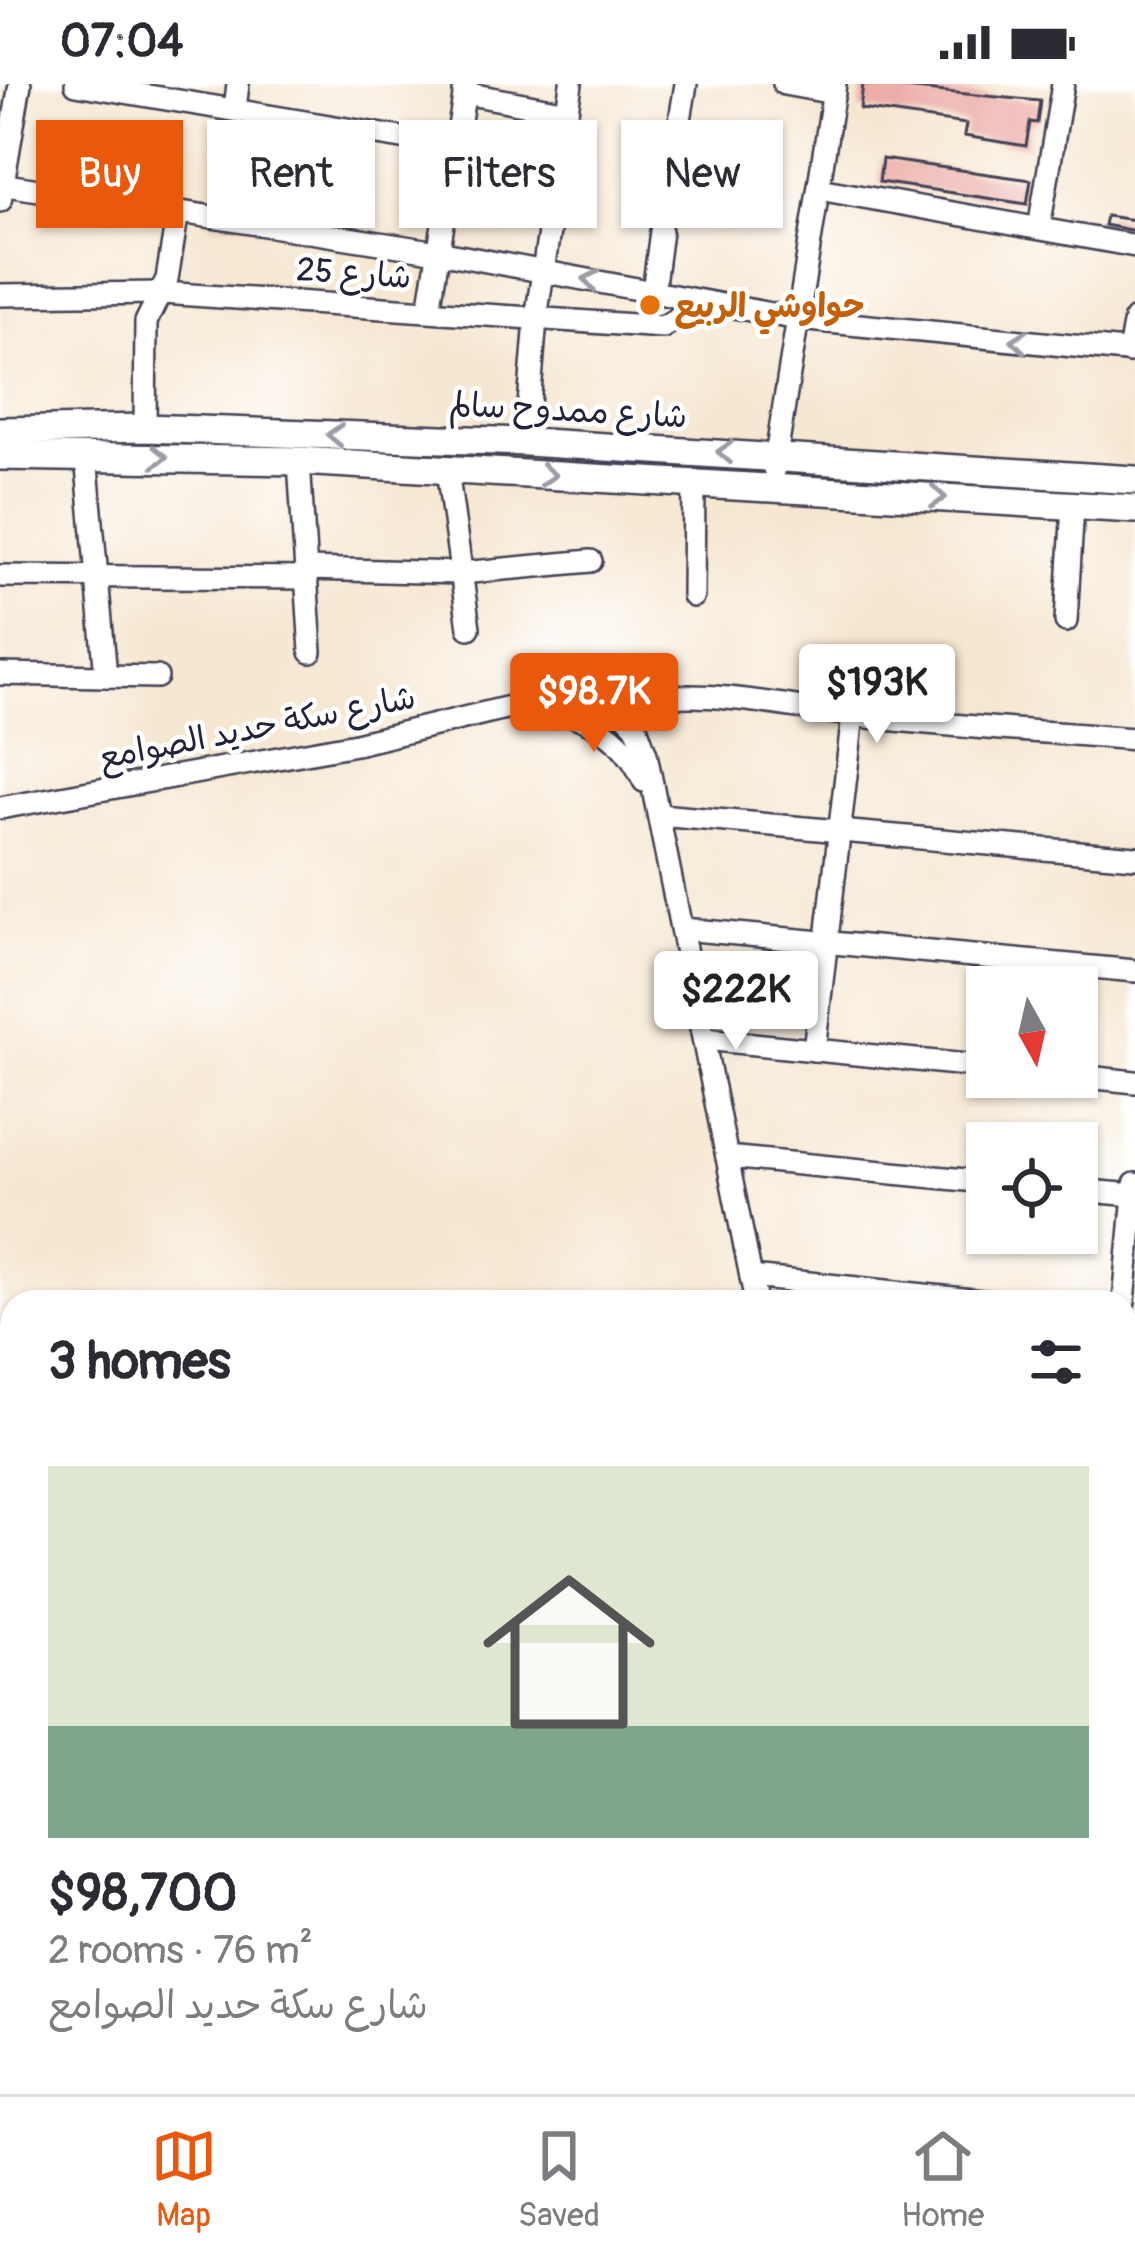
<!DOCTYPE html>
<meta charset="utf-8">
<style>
:root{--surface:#fff;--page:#f2f2f3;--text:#2b2b33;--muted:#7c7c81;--line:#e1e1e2;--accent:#ea580c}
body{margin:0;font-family:Pangolin,"Playpen Sans Arabic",sans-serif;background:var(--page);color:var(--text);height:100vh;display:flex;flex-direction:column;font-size:45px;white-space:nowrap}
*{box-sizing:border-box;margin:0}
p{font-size:39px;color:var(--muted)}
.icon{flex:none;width:66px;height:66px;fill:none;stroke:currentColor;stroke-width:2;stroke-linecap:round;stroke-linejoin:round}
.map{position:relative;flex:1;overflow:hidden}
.panel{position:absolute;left:0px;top:1206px;width:1137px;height:804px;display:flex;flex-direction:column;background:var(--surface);border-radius:36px 36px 0 0;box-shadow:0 3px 9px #0004}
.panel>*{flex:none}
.hud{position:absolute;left:36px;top:36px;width:1065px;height:108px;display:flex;gap:24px}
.needle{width:78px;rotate:172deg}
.tools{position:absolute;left:966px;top:882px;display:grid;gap:24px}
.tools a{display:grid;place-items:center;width:132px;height:132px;border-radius:0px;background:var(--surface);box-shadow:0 3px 9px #0004;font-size:60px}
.price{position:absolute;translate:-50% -102px;padding:0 27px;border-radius:12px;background:#fff;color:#222;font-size:39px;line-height:78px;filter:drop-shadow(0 3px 6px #0008)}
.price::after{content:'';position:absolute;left:50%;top:72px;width:36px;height:27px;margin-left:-18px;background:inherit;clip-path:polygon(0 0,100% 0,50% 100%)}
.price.on{background:var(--accent);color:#fff}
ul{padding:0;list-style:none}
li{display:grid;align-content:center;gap:24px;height:636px;padding:0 48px}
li+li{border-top:3px solid var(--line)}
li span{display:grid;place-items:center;height:372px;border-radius:0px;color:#555}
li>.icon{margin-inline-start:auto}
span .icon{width:216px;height:216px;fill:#fffc;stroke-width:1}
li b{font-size:51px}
h2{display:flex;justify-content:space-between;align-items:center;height:144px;padding:0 48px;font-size:51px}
.chip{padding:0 42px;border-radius:0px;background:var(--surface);box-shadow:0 3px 9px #0004;font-size:42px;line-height:108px}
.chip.on{background:var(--accent);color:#fff}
.status{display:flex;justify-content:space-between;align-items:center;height:84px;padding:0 60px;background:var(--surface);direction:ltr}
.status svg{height:33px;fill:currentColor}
.dock{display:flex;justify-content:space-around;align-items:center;height:168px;border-top:3px solid var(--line);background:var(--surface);font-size:33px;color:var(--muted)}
.dock a{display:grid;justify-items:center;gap:6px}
.dock .on{color:var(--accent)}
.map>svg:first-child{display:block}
.building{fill:#ecada7}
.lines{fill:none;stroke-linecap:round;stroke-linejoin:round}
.minor-casing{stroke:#424052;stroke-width:26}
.major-casing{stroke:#424052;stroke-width:32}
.minor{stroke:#fff;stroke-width:21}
.major{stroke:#fff;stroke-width:27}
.oneway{stroke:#9c9ca7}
.food-dot{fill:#e8710a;stroke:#fff;stroke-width:4.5}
.labels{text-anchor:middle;stroke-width:9;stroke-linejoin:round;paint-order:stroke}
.street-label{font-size:33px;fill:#22223b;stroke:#fff}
.food-label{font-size:33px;font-weight:bold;fill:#c56008;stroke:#fff;text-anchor:start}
</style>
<div class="status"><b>07:04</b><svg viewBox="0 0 49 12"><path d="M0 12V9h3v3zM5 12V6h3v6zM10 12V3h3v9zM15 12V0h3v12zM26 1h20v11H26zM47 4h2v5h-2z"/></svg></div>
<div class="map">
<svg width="1135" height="2010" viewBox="0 0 1135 2010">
<rect width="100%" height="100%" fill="#fff"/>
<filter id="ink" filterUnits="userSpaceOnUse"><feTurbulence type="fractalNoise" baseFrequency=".00833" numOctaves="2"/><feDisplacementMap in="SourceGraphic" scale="24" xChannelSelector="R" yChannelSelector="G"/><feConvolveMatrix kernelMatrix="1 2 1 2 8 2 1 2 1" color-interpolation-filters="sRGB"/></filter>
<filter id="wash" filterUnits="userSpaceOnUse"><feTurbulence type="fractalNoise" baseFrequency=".004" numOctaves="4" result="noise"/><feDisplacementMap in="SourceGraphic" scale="48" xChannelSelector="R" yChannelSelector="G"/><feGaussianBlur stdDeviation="2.7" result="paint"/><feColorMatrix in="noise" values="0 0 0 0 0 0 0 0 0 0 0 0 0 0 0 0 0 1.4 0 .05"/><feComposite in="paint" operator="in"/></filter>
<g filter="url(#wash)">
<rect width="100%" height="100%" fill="#f6e7d1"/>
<g id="blocks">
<g class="building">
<path d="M863 0 1040 17 1037 39 1030 38 1026 62 964 52 966 40 860 25Z"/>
<path d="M882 75 1031 96 1027 120 879 98Z"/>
<path d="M1106 132 1135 136V147L1104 141Z"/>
</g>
</g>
</g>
<g filter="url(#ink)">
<use href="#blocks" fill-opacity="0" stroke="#424052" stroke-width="3"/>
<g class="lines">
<defs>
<g id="minor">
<path d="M76 0 456 63"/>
<path d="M784 0 834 9"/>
<path d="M464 9 567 28"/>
<path d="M235 25 238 0"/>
<path d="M0 100 438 168 798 235 1135 268"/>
<path d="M819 105 1135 162"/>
<path d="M667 115 686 0"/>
<path d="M0 117 20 0"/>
<path d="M1039 144 1063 0"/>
<path d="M653 208 661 147"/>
<path d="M0 211 162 209 663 243 681 232 685 214"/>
<path d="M429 226 466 0"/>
<path d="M1129 268 1135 235"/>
<path d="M145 344 146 238 167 195 178 127"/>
<path d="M526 358 536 235 571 0"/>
<path d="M86 372 106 592"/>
<path d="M299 377 311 568"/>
<path d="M774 385 835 0"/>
<path d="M447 386 469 544"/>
<path d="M306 485 461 489 591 477"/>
<path d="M0 492 307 494"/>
<path d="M693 512 694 399"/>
<path d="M1066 537 1073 421"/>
<path d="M0 590 157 593"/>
<path d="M528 618C582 633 620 643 644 697"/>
<path d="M616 621C697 600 770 621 852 631 945 643 1041 647 1135 655"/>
<path d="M0 724 356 660 572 608 616 621 636 642 646 670 756 1218"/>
<path d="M659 731 1135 773"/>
<path d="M682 845 1135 887"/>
<path d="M704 955 987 983"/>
<path d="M814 966 853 631"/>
<path d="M1077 992 1135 998"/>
<path d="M727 1073 987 1098"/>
<path d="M1077 1106 1134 1111"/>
<path d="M751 1193 992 1218"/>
<path d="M1124 1218 1135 1100"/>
<path d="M1125 1454 1135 1455"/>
<path d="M1125 1667 1135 1668"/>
<path d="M1125 1900 1135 1903"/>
<path d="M0 1907 12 1904"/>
<path d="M0 1923 12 1921"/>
<path d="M145 1998 148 2010"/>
<path d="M213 1998 216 2010"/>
<path d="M315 1998 333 2010"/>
<path d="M457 1998V2010"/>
<path d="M569 1998 570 2010"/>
<path d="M634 1998 636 2010"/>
<path d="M698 1998 700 2010"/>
<path d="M764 1998 765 2010"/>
<path d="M820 1998 821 2010"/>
<path d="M878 1998 879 2010"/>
<path d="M957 1998 958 2010"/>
<path d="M1015 1998 1016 2010"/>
<path d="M1068 1998 1069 2010"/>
<path d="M1118 1998 1119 2010"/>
</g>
<g id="major">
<path d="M0 347 145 344 526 358 1135 396"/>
<path d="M0 372 299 377 1135 425"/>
</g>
</defs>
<use href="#minor" class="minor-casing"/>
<use href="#major" class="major-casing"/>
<use href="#minor" class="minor"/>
<use href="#major" class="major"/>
</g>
<defs><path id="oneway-chevron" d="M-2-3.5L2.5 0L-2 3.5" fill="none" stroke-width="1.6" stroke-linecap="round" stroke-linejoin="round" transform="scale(3)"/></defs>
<g class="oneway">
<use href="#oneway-chevron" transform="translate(591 196) rotate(-169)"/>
<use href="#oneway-chevron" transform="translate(1019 257) rotate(-174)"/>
<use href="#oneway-chevron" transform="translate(335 351) rotate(-178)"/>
<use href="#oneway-chevron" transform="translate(725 368) rotate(-177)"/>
<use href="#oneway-chevron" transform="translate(159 373) rotate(1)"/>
<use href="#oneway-chevron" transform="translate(548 391) rotate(3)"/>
<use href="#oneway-chevron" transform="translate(938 413) rotate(3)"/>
</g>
</g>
<circle class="food-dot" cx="650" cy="221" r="12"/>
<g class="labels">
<g class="street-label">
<text transform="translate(354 188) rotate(4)" y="12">شارع 25</text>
<text transform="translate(568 325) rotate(3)" y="12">شارع ممدوح سالم</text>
<text transform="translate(257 642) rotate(-11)" y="12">شارع سكة حديد الصوامع</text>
</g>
<g class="food-label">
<text x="674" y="233">حواوشي الربيع</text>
</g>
</g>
</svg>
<div class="tools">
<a><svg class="needle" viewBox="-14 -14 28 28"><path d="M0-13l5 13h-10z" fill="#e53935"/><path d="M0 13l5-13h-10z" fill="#7c7c81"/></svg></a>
<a><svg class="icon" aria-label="locate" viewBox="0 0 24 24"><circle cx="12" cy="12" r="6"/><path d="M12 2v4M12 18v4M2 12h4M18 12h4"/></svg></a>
</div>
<b class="price" style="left:877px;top:662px">$193K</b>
<b class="price on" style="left:594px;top:671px">$98.7K</b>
<b class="price" style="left:736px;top:969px">$222K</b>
<div class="hud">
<a class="chip on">Buy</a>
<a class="chip">Rent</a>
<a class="chip">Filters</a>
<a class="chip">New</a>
</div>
<section class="panel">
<h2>3 homes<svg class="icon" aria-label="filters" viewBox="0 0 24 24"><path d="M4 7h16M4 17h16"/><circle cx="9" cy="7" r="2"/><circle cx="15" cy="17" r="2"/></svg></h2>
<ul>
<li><span style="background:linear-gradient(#dfe7d0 70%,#7fa58c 0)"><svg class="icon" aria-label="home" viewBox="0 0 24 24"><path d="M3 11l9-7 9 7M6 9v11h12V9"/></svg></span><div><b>$98,700</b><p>2 rooms · 76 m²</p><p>شارع سكة حديد الصوامع</p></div></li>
</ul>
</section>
</div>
<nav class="dock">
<a class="on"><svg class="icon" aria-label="map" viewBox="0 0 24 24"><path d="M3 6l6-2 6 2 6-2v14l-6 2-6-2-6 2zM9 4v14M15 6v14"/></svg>Map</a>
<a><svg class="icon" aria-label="saved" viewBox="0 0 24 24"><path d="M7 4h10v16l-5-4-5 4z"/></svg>Saved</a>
<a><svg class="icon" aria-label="home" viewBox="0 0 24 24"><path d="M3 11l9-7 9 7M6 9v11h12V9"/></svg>Home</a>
</nav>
